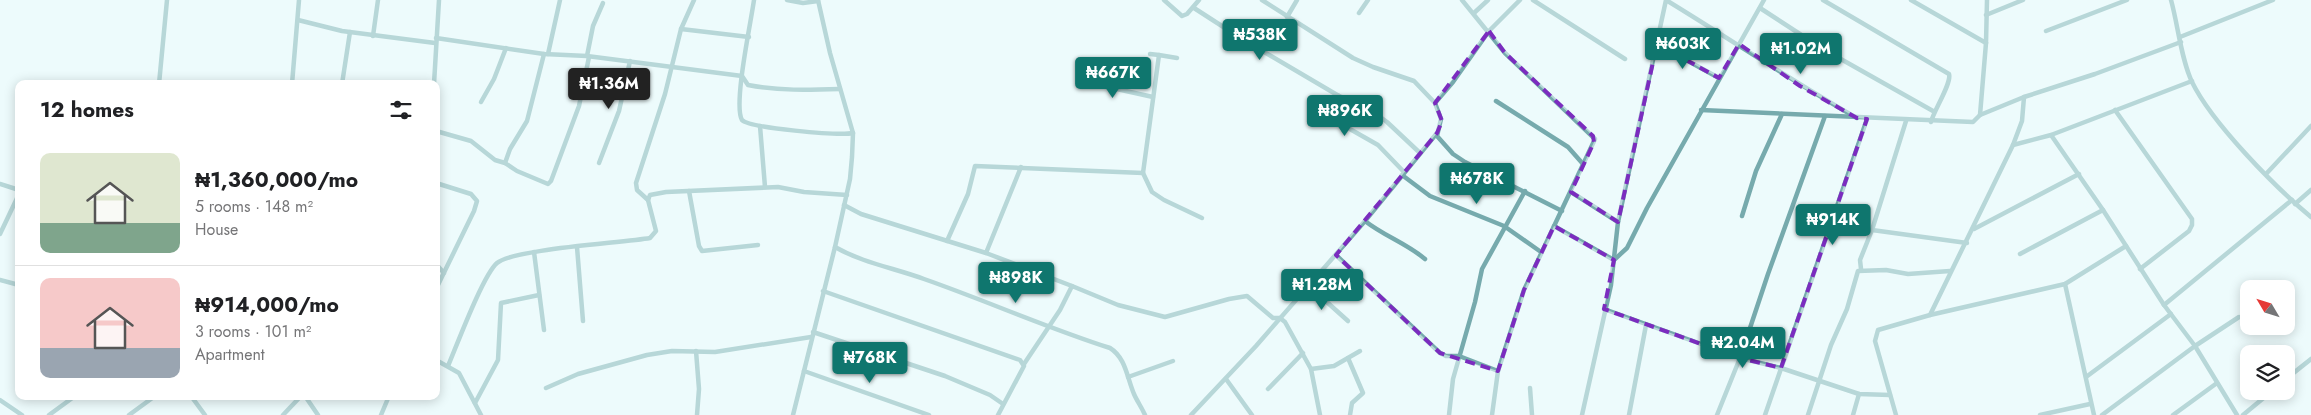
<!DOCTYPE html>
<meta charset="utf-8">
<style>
:root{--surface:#fff;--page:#f2f2f2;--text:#202124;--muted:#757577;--line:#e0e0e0;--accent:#0f766e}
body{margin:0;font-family:Jost,sans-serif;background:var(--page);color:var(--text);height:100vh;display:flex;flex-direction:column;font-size:19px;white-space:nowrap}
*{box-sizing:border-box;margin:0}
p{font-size:16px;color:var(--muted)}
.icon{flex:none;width:28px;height:28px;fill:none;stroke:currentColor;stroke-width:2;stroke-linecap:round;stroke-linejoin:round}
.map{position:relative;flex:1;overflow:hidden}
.panel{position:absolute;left:15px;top:80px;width:425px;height:320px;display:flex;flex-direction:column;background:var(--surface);border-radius:10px;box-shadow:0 2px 12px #0003}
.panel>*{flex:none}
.needle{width:32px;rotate:308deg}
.buttons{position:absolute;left:2240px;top:280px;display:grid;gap:10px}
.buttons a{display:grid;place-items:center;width:55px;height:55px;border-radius:10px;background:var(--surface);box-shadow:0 2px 12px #0003;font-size:25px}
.price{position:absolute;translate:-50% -42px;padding:0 11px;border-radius:5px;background:var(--accent);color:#fff;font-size:16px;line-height:32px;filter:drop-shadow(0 1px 2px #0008)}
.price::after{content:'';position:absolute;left:50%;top:30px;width:15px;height:11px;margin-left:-8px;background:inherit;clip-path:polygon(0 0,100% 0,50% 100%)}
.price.selected{background:#222;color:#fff}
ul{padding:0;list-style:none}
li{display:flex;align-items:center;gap:15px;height:125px;padding:0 25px}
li+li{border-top:1px solid var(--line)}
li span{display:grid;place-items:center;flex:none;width:140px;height:100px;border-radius:10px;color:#555}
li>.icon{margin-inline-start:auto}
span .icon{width:60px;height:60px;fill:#fffc;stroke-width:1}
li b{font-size:21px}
h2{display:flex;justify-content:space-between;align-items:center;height:60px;padding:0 25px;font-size:21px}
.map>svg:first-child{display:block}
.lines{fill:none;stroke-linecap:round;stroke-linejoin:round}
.minor{stroke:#76aaad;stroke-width:4.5}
.marked{fill:none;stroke:#7b2cbf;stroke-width:4;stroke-dasharray:10 6;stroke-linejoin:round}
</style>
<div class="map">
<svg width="2311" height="415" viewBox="0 0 2311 415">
<rect width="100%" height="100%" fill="#edfbfc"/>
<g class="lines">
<g class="minor">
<path d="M754 0C751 22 733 105 742 120 749 128 839 136 853 133"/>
<path d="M787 0 803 3 818 1"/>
<path d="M1164 0 1182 16 1187 14 1199 0"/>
<path d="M1262 0 1353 58 1373 67 1414 81 1435 103 1441 119 1437 136 1453 154 1465 162 1562 211"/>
<path d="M1462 0 1505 53 1595 139 1524 290 1498 371 1492 415"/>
<path d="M1533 0 1625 59"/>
<path d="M1823 0 1949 74C1952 83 1934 110 1931 122"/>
<path d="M1911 0 1986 43"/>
<path d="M2171 0C2178 25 2181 59 2192 82 2212 123 2275 187 2311 217"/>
<path d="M1194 8 1242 39 1339 96 1364 105 1387 122 1420 153"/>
<path d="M1760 8 1823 49 1933 111"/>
<path d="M1359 13 1368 0"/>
<path d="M1474 13 1488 0"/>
<path d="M1986 15 2023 0"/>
<path d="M1287 17 1297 0"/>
<path d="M298 20 342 31 435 43"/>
<path d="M681 29 749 37"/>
<path d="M2046 31 2127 0"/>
<path d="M373 36 378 0"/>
<path d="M2180 37 2273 0"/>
<path d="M436 38 544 54 587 56 742 76 748 85C778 91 809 90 840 89"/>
<path d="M1657 44 1719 78"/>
<path d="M544 54 527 121 510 149 505 163 517 171 548 184 551 181 579 106 589 57"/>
<path d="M548 54 560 0"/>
<path d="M1150 54 1159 55"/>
<path d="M587 56 593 26 603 3"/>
<path d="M1079 78 1094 84 1153 97"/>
<path d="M159 84 167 0"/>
<path d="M292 84 299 0"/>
<path d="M342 84 350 32"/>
<path d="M434 84 439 0"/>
<path d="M1339 96 1327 111V116L1378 145 1404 172"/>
<path d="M1496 101 1568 147 1583 164"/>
<path d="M481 102 494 79 506 48"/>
<path d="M1435 103 1453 82 1489 31 1520 0"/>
<path d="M1701 110 1973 122 1980 115 1986 43 1987 0"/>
<path d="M2115 110 2192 219V225L2189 231 2140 269"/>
<path d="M1980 115 2024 97 2095 74 2181 42"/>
<path d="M760 126 765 187"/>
<path d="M436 131 471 141 495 160 505 163"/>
<path d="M2051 135 2103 210 2164 305"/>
<path d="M2013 145 2051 135 2192 81"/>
<path d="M599 163 619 111 630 61"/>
<path d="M1143 173 1152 192 1164 200 1202 218"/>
<path d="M2266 174 2311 126"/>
<path d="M1402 175 1430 196 1504 226 1541 252"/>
<path d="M436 183 471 194 477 201 474 211 436 289"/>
<path d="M0 184 19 190"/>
<path d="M689 191 699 246 702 251 758 245"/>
<path d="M1571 192 1618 222"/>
<path d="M648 200 637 190 636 183 665 94 681 29 694 0"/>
<path d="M2295 204 2311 190"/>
<path d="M844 205 861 214 986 253 1072 286"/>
<path d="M1742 216 1756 171 1782 114"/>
<path d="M1365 221C1384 236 1406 243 1425 259"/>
<path d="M1554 226 1614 260 1627 248 1647 208 1764 0"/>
<path d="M1974 229 2079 174"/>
<path d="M1872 230 1967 243"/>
<path d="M0 234 19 194"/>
<path d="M947 241 968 194 975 166 1143 173 1159 55 1177 58"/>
<path d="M577 247 583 321"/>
<path d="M835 247C863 263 894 268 924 279 987 301 1047 328 1110 348 1126 358 1127 378 1134 394 1137 401 1142 408 1145 415"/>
<path d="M534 252 544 330"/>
<path d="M986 253 1021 167"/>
<path d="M2020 254 2103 210"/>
<path d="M1336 255 1440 353 1446 356H1459L1498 371"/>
<path d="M436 264 444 273"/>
<path d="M1861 269 1860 260 1872 230 1906 121"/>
<path d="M0 280 19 285"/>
<path d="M2065 284 2094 415"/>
<path d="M1309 286 1348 321"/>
<path d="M823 291 1020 360 1024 366 998 415"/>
<path d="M1604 309 1740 358 1781 368 1859 394 1890 395"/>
<path d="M1930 315 2013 145 2022 121 2024 97"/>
<path d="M813 332 945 376 990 395 1003 404"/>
<path d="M696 351 699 389 697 415"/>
<path d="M1348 358 1363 393 1352 403 1350 415"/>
<path d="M436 360 459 373 481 415"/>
<path d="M1024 364 1060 310 1072 286 1118 305 1165 317 1229 299 1247 296 1273 318H1280L1285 322 1311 369 1320 415"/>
<path d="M448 366C457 345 483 275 497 263 513 249 622 243 650 238L656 231 648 200 650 195 666 192 778 187 804 192 847 195"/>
<path d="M1311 369 1334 366 1360 351"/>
<path d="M804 371 929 415"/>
<path d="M1128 377 1173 361"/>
<path d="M2086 377 2171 314"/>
<path d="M1226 379 1252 415"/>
<path d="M2286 379 2311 359"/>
<path d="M546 388 578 374 647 355 672 351 715 352 811 337"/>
<path d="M1530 388 1532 415"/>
<path d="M1268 389 1303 353"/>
<path d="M191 396 205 415"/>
<path d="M305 396 318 415"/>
<path d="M0 400 22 415"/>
<path d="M475 403 498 360 501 303 539 295"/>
<path d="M49 415 75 396"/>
<path d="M129 415 155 396"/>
<path d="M283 415 301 396"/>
<path d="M381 415 389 396"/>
<path d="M793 415 835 247 850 179 852 157 853 133 830 53 818 0"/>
<path d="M1191 415 1256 346 1365 221 1437 133"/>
<path d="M1449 415 1453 379 1475 302 1482 269 1525 191"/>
<path d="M1582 415 1611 285 1618 222 1666 0C1730 39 1792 81 1857 118"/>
<path d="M1629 415 1646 325"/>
<path d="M1717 415 1740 358 1768 274 1825 116"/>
<path d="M1765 415 1867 119"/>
<path d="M1808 415 1831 345 1847 309 1858 271 1886 270 1908 274 1950 271"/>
<path d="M1853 415 1859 394"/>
<path d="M1896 415 1875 341 1878 330 1930 315 2065 284 2126 246"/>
<path d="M2040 415 2090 404"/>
<path d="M2102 415 2195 346 2239 317"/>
<path d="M2173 415 2217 383"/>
<path d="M2237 415 2195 346 2164 305 2292 200"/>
<path d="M2243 415 2272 391"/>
</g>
</g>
<path d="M0 0H2311V415H0ZM1489 31 1505 53 1593 136 1594 142 1571 192 1618 222 1657 44 1719 78 1739 44 1800 86 1857 118 1867 119 1781 368 1740 358 1604 309 1614 260 1554 226 1524 290 1498 371 1440 353 1336 255 1437 133 1442 121 1435 103Z" fill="#edfbfc" fill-opacity=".55" fill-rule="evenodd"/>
<path class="marked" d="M1489 31 1505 53 1593 136 1594 142 1571 192 1618 222 1657 44 1719 78 1739 44 1800 86 1857 118 1867 119 1781 368 1740 358 1604 309 1614 260 1554 226 1524 290 1498 371 1440 353 1336 255 1437 133 1442 121 1435 103Z"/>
</svg>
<div class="buttons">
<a><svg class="needle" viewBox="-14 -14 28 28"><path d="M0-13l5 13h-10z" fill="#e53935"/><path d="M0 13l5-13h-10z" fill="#757577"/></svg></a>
<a><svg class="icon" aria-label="layers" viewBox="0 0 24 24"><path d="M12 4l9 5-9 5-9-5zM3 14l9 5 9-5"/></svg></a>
</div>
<b class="price" style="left:1260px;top:61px">₦538K</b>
<b class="price" style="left:1683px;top:70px">₦603K</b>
<b class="price" style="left:1801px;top:75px">₦1.02M</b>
<b class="price" style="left:1113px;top:99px">₦667K</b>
<b class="price selected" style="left:609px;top:110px">₦1.36M</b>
<b class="price" style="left:1345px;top:137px">₦896K</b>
<b class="price" style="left:1477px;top:205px">₦678K</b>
<b class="price" style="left:1833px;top:246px">₦914K</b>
<b class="price" style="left:1016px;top:304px">₦898K</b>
<b class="price" style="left:1322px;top:311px">₦1.28M</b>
<b class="price" style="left:1743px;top:369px">₦2.04M</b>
<b class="price" style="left:870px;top:384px">₦768K</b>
<section class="panel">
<h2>12 homes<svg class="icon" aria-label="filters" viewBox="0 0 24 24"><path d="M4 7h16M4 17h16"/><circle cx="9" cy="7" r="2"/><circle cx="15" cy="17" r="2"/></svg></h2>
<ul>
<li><span style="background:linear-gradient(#dfe7d0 70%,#7fa58c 0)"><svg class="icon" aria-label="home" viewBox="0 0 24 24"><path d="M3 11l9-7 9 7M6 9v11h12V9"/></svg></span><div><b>₦1,360,000/mo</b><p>5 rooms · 148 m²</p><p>House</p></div></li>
<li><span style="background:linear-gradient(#f6c9c9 70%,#9aa5b1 0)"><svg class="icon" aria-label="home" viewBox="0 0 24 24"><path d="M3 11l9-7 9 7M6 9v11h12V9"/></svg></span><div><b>₦914,000/mo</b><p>3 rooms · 101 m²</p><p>Apartment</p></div></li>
</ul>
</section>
</div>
